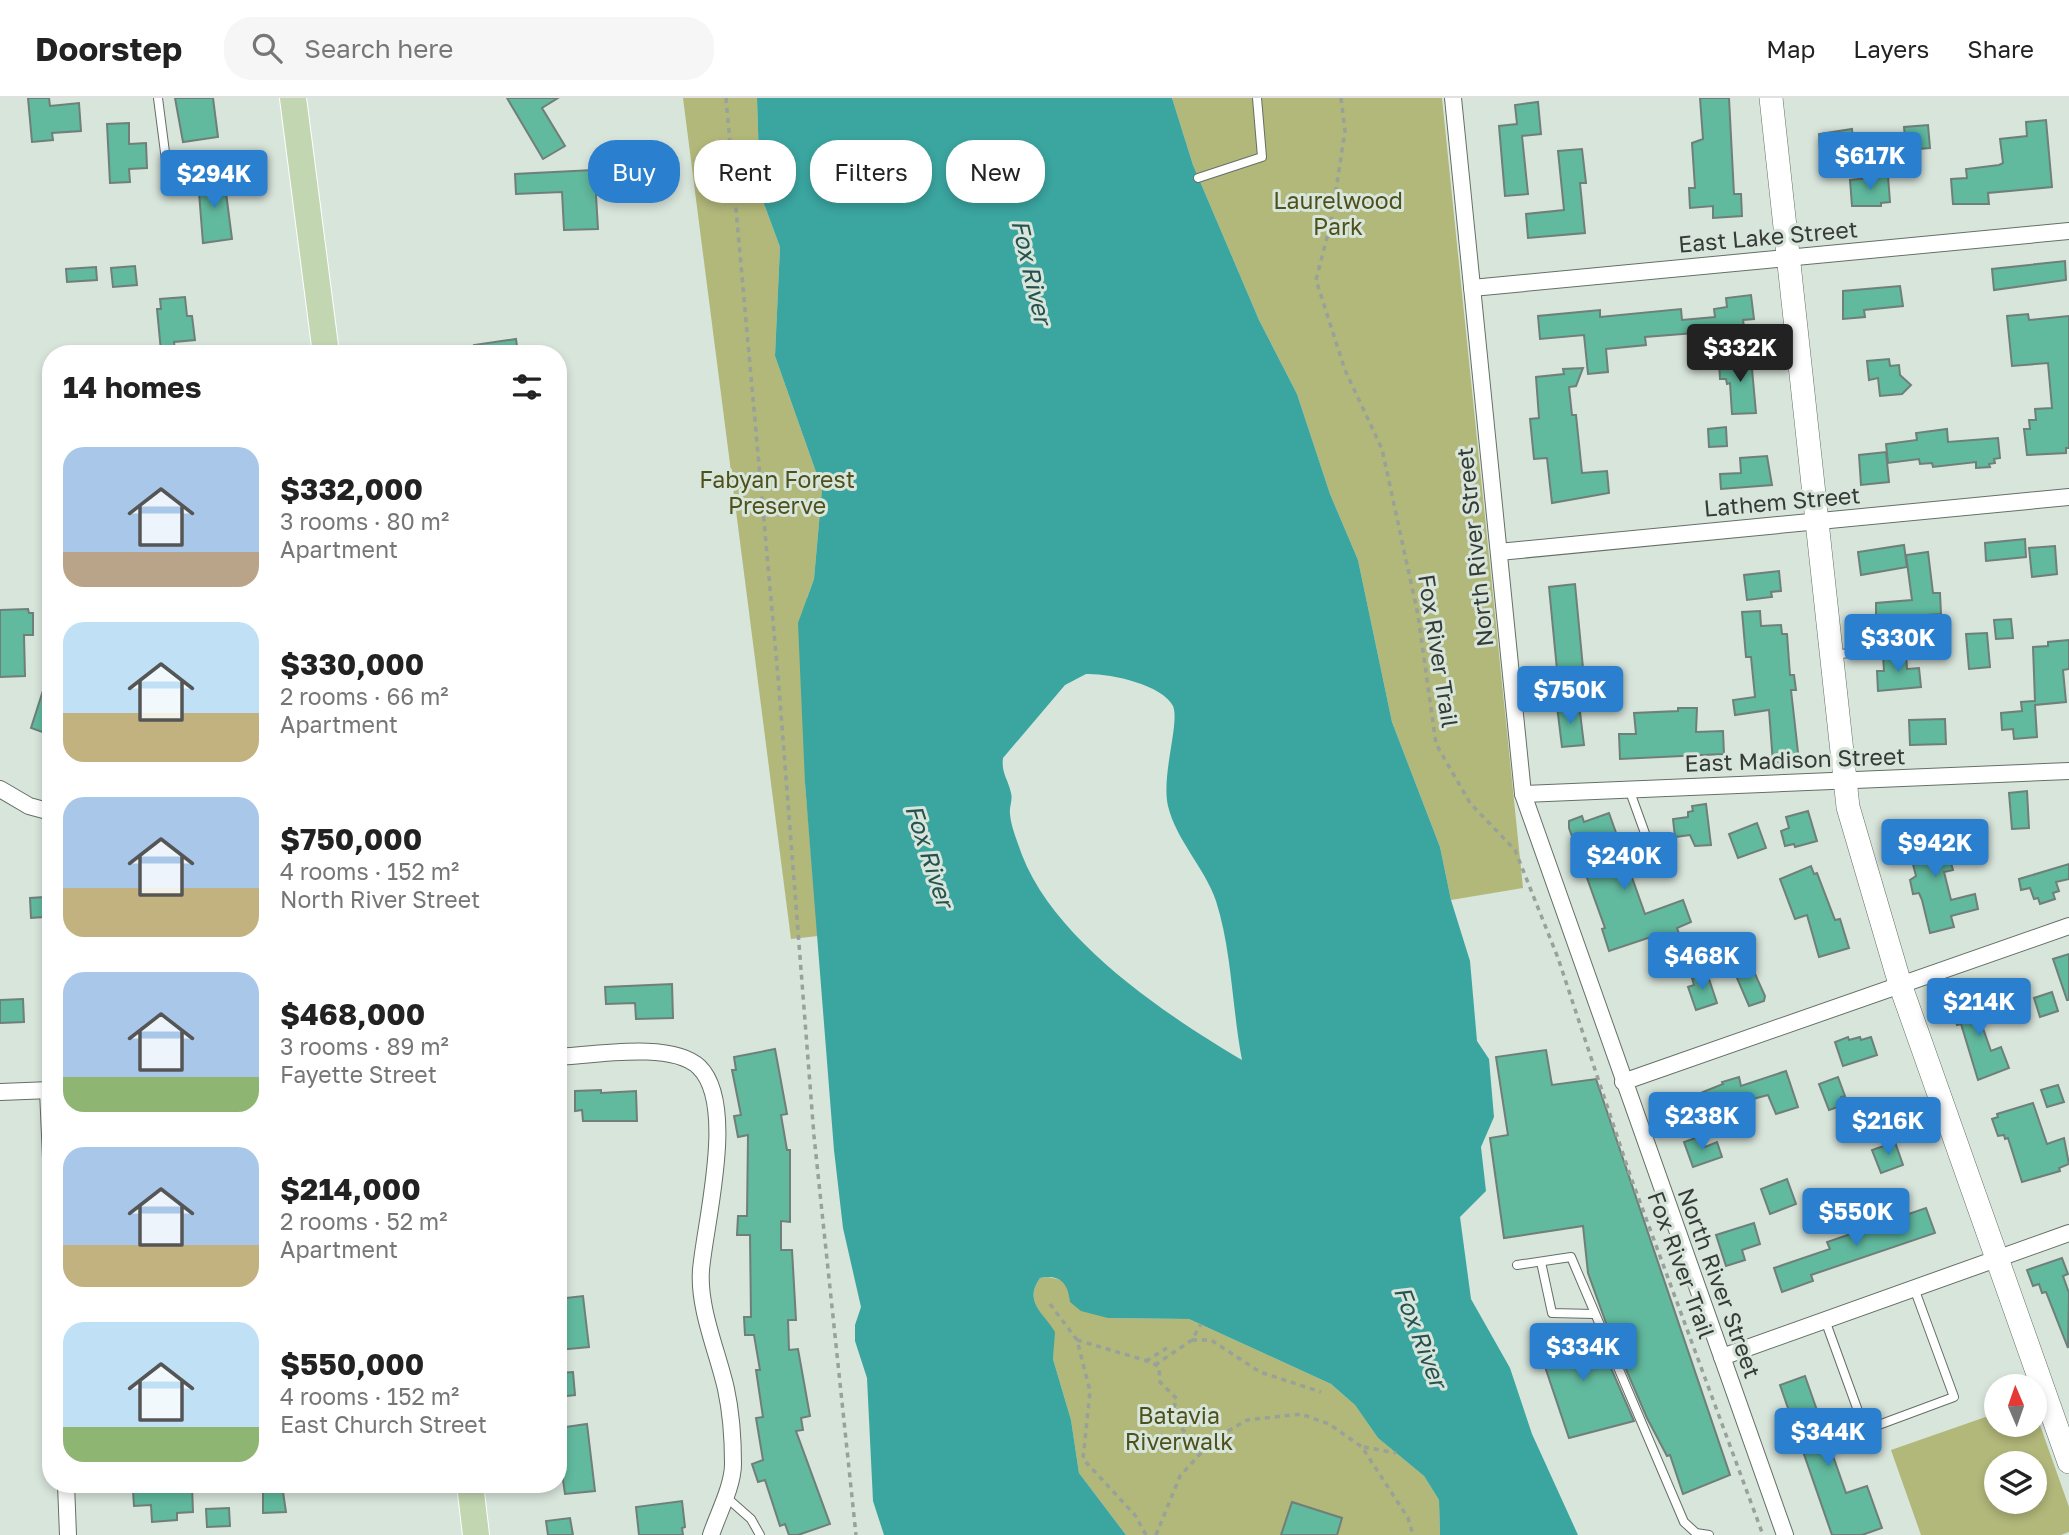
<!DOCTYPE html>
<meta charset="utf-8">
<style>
:root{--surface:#fff;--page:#f6f6f6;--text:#222;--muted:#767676;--line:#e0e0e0;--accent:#2a80cf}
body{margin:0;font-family:"Golos Text",sans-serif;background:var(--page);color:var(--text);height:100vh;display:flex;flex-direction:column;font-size:26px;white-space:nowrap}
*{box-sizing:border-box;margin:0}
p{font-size:23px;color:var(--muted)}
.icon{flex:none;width:38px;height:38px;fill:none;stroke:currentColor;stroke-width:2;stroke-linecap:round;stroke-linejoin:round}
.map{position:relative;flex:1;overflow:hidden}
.side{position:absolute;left:42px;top:247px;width:525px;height:1148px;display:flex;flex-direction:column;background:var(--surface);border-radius:28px;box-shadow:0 4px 10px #0003}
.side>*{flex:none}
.banner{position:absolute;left:588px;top:42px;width:665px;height:63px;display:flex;gap:14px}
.needle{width:46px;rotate:358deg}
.fabs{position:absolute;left:1984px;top:1276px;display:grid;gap:14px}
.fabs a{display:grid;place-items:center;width:63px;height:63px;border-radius:50%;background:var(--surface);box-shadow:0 4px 10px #0003;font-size:35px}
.price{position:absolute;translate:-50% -60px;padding:0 16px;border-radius:7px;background:var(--accent);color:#fff;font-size:23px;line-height:46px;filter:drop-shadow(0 2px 4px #0008)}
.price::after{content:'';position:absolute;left:50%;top:42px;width:21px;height:16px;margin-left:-10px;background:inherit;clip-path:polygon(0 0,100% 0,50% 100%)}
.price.selected{background:#222;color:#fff}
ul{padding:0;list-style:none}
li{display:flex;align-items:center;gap:21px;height:175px;padding:0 21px}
li span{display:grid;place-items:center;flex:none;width:196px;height:140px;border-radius:21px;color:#555}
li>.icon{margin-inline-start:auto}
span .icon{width:84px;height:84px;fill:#fffc;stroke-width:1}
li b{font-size:30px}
h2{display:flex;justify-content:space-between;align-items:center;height:84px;padding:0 21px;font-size:30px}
.pill{padding:0 24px;border-radius:28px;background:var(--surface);box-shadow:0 4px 10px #0003;font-size:24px;line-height:63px}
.pill.selected{background:var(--accent);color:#fff}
header{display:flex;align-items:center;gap:42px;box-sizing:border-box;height:98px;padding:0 35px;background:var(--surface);border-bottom:2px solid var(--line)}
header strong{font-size:33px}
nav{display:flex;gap:38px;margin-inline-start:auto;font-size:24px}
.search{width:490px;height:63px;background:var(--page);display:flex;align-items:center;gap:18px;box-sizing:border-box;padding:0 24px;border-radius:28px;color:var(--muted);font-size:26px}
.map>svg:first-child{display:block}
.green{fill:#b2b77a;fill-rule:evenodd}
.water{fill:#3ba5a0;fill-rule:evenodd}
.building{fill:#61b99e;stroke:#6f7f79;stroke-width:2}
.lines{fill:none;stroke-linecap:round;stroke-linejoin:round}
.lane-casing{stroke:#647066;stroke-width:10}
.street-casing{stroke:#647066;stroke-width:18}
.secondary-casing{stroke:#647066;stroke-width:24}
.primary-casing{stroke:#fff;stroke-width:28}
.path{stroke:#98a19a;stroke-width:3.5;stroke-dasharray:5 5;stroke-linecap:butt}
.lane{stroke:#fff;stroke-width:8}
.street{stroke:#fff;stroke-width:16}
.secondary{stroke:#fff;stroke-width:23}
.primary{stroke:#c2d6b2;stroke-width:26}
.labels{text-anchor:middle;stroke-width:6;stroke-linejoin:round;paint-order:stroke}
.park-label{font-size:23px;fill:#4e511b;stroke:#d8e5db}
.street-label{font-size:23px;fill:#363b37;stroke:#d8e5db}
.water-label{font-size:24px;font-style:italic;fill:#255250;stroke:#d8e5db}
</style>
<header>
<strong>Doorstep</strong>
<div class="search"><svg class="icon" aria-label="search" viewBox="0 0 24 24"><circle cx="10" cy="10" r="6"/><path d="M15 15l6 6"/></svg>Search here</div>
<nav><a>Map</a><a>Layers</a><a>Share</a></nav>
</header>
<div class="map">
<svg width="2069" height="1437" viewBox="0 0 2069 1437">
<rect width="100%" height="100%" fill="#d8e5db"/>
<g class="green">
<path d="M683 0H757L760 95 780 149 775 258 822 391 814 481 807 500 805 685 818 838 791 841Z"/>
<path d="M1172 0H1442L1523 790 1451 802 1440 749 1392 624 1358 462 1330 396 1297 296 1259 222 1193 67Z"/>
<path d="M1048 1179 1062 1182 1108 1220 1189 1221 1331 1286 1355 1307 1378 1340 1424 1378 1439 1402 1440 1437H1126L1079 1375 1071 1322 1053 1261 1054 1234C1044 1215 1023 1204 1040 1180Z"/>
<path d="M2035 1313 2069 1409V1434L2061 1437H1921L1891 1352 1997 1315V1326H2035ZM1997 1365H2035V1404H1997Z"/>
</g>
<path class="water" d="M757 0H1172L1193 67 1259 222 1297 296 1330 396 1358 462 1392 624 1440 749 1451 802 1470 863 1477 943 1489 961 1494 1019 1481 1049 1486 1093 1460 1119 1471 1201 1510 1270 1532 1336 1578 1437H1440L1439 1402 1424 1378 1378 1340 1355 1307 1331 1286 1189 1221 1108 1220 1081 1213 1070 1204C1068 1185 1060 1176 1040 1180 1023 1204 1044 1215 1055 1234L1053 1261 1071 1322 1079 1375 1126 1437H884L873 1403 867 1280 855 1243V1227L861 1209 843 1130 834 1052 805 685 798 525 814 481 822 391 775 258 780 149 760 95ZM1086 576C1108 575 1162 586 1173 608 1180 625 1161 677 1168 708 1176 742 1205 770 1216 803 1232 853 1232 910 1242 962 1166 917 1055 843 1022 757 1018 745 1011 729 1010 716 1009 709 1013 702 1011 695 1008 681 1001 675 1003 660L1065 587Z"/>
<g class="building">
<path d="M28 0H49L50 8 79 5 81 33 52 35 53 42 32 44Z"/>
<path d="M175 0H213L218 39 183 44Z"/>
<path d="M507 0H558L542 10 565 48 543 61Z"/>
<path d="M1700 0H1729L1734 96H1741L1742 118 1713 120V108L1690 110 1689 90H1695L1692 45 1703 41Z"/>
<path d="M1538 4 1541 36 1522 38 1528 96 1505 98 1499 28 1517 26 1515 7Z"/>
<path d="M2046 22 2052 89 1988 95 1989 106H1953L1951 81 1967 80 1966 71 1999 67 2003 65 2000 41 2027 38 2026 24Z"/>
<path d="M129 25V46L146 45 147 70 129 71 130 84 110 85 107 26Z"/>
<path d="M1928 27 1930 50 1906 52 1904 29Z"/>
<path d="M1852 31 1854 62 1829 65 1828 53 1820 54 1819 36Z"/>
<path d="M1582 51 1586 85H1580L1585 135 1528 140 1526 116 1564 112 1558 53Z"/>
<path d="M593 72 594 77H600L601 97H596L598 131 564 132 562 94 516 96 515 76Z"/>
<path d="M1888 78 1890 104 1881 105V108H1852L1850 82Z"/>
<path d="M224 79 232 141 203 145 198 82Z"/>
<path d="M2065 163 2066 182 1994 192 1992 171Z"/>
<path d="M135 168 137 187 113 189 111 170Z"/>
<path d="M96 169 97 182 67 184 66 171Z"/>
<path d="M1900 188 1903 208 1864 212 1865 219 1843 221V193Z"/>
<path d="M1751 197 1754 221 1743 222 1744 229 1714 232 1715 238 1695 240V235L1645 239 1646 247 1606 251 1608 274 1588 276 1584 237 1540 241 1538 218 1600 212V219L1681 211 1682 222 1715 219 1714 211 1727 209 1726 200Z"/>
<path d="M185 199 187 218H192L195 242 174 244 175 252 161 253 157 211H161L160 201Z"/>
<path d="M2028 216 2029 222 2069 218V350H2066V355L2027 357 2024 331H2030L2029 322H2036L2035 311 2052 310 2048 265 2012 268 2007 218Z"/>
<path d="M516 241 518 256H475L474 247Z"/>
<path d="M1751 260 1756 315 1732 316 1730 285 1727 286 1726 281H1720L1719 263Z"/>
<path d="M1889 261 1890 268 1899 267 1900 277 1911 287 1902 296 1880 298 1878 280 1869 282 1867 263Z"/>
<path d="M1583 270 1576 288 1569 289 1572 317H1576L1582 375 1607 373 1609 395 1552 405 1547 360 1534 361 1530 321 1539 320 1536 279 1564 276 1563 271Z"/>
<path d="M1726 329 1727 348 1709 349 1708 331Z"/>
<path d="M1947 331 1948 344 1998 340 2000 360 1994 361 1995 365 1989 366 1990 369 1976 370V364L1933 369 1932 365 1920 366 1919 361 1888 365 1886 346 1917 342 1916 335Z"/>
<path d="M1886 354 1889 384 1861 387 1859 357Z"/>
<path d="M1767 358 1772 387 1721 391 1720 376 1741 375 1740 360Z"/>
<path d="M2025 441 2026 459 1986 463 1985 445Z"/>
<path d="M1904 447 1907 469 1861 477 1858 454Z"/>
<path d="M2055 448 2057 476 2032 479 2029 450Z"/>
<path d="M1928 454 1933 495H1940L1941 516 1911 518 1912 528H1904L1905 542 1882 545 1881 533H1876V505L1912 502 1906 457Z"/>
<path d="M1779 473 1781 493 1771 494 1772 499 1747 502 1744 477Z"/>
<path d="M1575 486 1583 570 1557 572 1549 489Z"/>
<path d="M28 511 29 515H33V537H24L25 578 0 579V512Z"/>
<path d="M1760 513 1761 528 1781 527 1782 536H1787L1790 577H1794L1796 592H1791L1799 663 1773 665 1769 612 1735 617 1733 602 1755 599 1751 559H1746L1742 514Z"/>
<path d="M2011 521 2013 540 1996 541 1994 522Z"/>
<path d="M1987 535 1990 569 1969 571 1966 536Z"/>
<path d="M2069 542V571L2063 572 2066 604 2035 607 2037 639 2014 641 2013 631 2002 632 2001 615 2022 613 2021 604 2035 603 2033 549 2048 548V544Z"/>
<path d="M1906 555 1907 571 1919 570 1921 589 1878 593 1877 573H1884L1883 558Z"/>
<path d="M48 577 51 578V637L31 630Z"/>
<path d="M1579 606 1584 647 1562 649 1557 608Z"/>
<path d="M1678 610H1697L1696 634 1723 633 1724 656 1620 661 1619 636H1636L1634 615 1678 613Z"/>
<path d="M1945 621 1946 646 1910 647 1909 622Z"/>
<path d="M2027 693 2029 730 2012 731 2009 695Z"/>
<path d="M1706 706 1711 747 1695 748 1690 737 1675 739 1673 721 1688 719V714L1693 713 1692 708Z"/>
<path d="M1808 713 1817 743 1795 749 1794 746 1785 748 1781 733 1789 730 1786 719Z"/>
<path d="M1609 715 1645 816 1683 802 1691 824 1677 830 1688 860 1668 867 1657 837 1609 853 1602 831 1605 830 1569 730V723L1582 718 1584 724Z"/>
<path d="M1902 724 1919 735 1935 730 1936 734 1942 732 1953 772 1944 774 1951 802 1975 796 1978 811 1951 818 1954 829 1930 835 1922 802 1919 795 1913 796 1910 782 1916 778Z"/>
<path d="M1757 725 1766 750 1738 760 1729 736Z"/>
<path d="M2069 766V781L2056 784 2059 793 2053 795 2055 801 2040 806 2038 800 2034 801 2030 790 2021 792 2019 781Z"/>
<path d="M1811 768 1814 776 1817 775 1835 822 1840 821 1849 850 1819 859 1807 817 1795 821 1780 781Z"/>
<path d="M44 799V819L31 820 30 800Z"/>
<path d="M2069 856V902H2067L2053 861Z"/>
<path d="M1751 867 1765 898 1764 903 1749 908 1734 873Z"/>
<path d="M1707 875 1717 905 1696 912 1688 889 1694 887 1692 880Z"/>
<path d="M672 886 673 920 636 921 635 905 606 906 605 889Z"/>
<path d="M2052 894 2058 913 2040 919 2034 900Z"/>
<path d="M1979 898 1981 903 1986 901 1991 914 1979 919 1991 953 2001 949 2009 970 1978 982 1961 926 1957 927 1950 909Z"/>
<path d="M23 901 24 924 0 925V902Z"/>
<path d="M1848 939 1849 942 1860 939 1861 942 1871 939 1877 957 1843 968 1835 944Z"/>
<path d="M775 951 787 1016 781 1017 787 1052H790V1124L781 1123V1152H792L796 1222H788L789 1252 798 1251 810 1318 801 1320 803 1332 796 1333 830 1426 798 1437H789L785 1426 780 1428 765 1382 758 1384 752 1366 763 1362 756 1320 763 1319 756 1272H760L754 1237H745L744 1219H751L750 1137H737L738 1118H747L748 1037 738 1039 734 1018 741 1017 732 972H736L734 959Z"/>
<path d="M1546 952 1552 987 1596 981 1730 1377 1683 1396 1670 1357 1667 1358 1647 1320 1606 1225 1588 1175 1583 1128 1504 1140 1490 1040 1508 1037 1496 959Z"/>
<path d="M1786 973 1798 1009 1776 1016 1768 997 1708 1013 1709 1017 1684 1025 1678 1004 1723 986 1722 984 1739 979 1741 988Z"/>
<path d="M1838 979 1845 998 1841 999 1844 1007 1829 1012 1819 986Z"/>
<path d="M2058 987 2064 1004 2047 1009 2041 992Z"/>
<path d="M601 992V995L636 993 637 1023H583L582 1012 575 1013V993Z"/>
<path d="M2033 1005 2047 1046 2064 1040 2069 1066 2059 1070 2060 1073 2022 1084 2008 1040 2005 1041 2004 1037 1998 1038 1992 1021 1998 1019 1997 1016Z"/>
<path d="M1701 1038 1705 1049 1717 1044 1722 1059 1693 1069 1684 1044Z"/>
<path d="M1895 1044 1903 1067 1881 1075 1872 1052Z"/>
<path d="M1787 1081 1796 1106 1770 1116 1761 1091Z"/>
<path d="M1926 1110 1935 1135 1811 1177 1813 1183 1782 1194 1774 1170 1830 1151 1827 1144Z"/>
<path d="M1754 1125 1760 1146 1742 1152 1745 1162 1726 1168 1716 1137Z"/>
<path d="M2062 1160 2068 1176 2063 1178 2069 1195 2068 1250 2046 1194 2042 1195 2039 1186 2033 1188 2027 1172Z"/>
<path d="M583 1198 589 1249 558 1252V1201Z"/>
<path d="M1594 1231 1634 1323 1569 1340 1536 1242Z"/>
<path d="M573 1274 575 1297 558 1299V1275Z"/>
<path d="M1805 1278 1846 1395 1867 1388 1882 1430 1862 1437H1832L1780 1287Z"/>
<path d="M587 1326 595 1393 565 1396 561 1368H558V1330Z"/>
<path d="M145 1386 192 1388 193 1414 177 1415V1422L152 1424 151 1407 134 1408 133 1393H145Z"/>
<path d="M282 1387 286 1414 263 1415V1388Z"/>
<path d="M682 1403 685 1429 682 1430 683 1437H639L636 1409Z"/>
<path d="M1292 1404 1342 1420 1337 1437H1281Z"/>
<path d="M229 1410 230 1428 207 1429 206 1411Z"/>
<path d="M570 1420 573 1437H548L546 1423Z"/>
</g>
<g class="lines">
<defs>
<g id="lane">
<path d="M158 0 166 62 179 71 210 70"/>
<path d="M1198 80 1262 59 1257 0"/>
<path d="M1832 557 1909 548 1938 553"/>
<path d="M1629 691 1659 774"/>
<path d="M1541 1164 1552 1215 1594 1216"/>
<path d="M1517 1167 1571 1159 1684 1424 1696 1435 1709 1437"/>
<path d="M1825 1222 1865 1332 1954 1299 1914 1190"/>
<path d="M726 1399 751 1421 760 1437"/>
</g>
<g id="street">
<path d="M1453 0 1523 696 1785 1437"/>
<path d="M1472 190 2069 133"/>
<path d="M1499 454 2069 399"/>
<path d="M0 691 29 708 51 714"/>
<path d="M1523 696 2069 673"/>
<path d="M558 959C594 957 672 943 699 969 737 1006 705 1124 701 1172 698 1210 718 1255 726 1291 731 1314 733 1342 733 1366 733 1388 718 1416 711 1437"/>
<path d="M1623 984 2069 828"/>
<path d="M48 992 51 1060"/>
<path d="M0 994 51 992"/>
<path d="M1722 1259 2069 1135"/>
<path d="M66 1386 68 1437"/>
</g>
<path id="secondary" d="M1771 0 1848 709 1900 886 2069 1364"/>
<g id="primary">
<path d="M293 0 326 256"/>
<path d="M470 1386 476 1437"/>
</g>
</defs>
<use href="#lane" class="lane-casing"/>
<use href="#street" class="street-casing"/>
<use href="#secondary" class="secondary-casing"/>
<use href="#primary" class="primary-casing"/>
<g class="path">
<path d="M726 0 779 590 814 1038 856 1437"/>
<path d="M1341 0 1345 33 1331 124 1316 182 1345 272 1382 351 1418 517 1436 646 1470 705 1515 752 1558 860 1630 1077 1763 1437"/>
<path d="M1050 1206 1077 1242 1090 1293 1083 1361 1135 1417 1146 1437"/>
<path d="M1077 1242 1151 1264 1159 1269 1160 1284 1177 1301 1171 1317C1180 1332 1192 1338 1201 1353"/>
<path d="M1192 1242H1211L1260 1274 1321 1294"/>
<path d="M1146 1263 1167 1250"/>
<path d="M1155 1267 1192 1242 1201 1226"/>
<path d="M1364 1349 1396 1355"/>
<path d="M1156 1437 1180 1378 1213 1342 1247 1322 1301 1316 1329 1326 1362 1349 1408 1420 1413 1437"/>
</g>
<use href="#lane" class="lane"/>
<use href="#street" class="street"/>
<use href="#secondary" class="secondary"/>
<use href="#primary" class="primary"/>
</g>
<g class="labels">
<g class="park-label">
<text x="1338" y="111">Laurelwood<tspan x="1338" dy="26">Park</tspan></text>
<text x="777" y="390">Fabyan Forest<tspan x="777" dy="26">Preserve</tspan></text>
<text x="1179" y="1326">Batavia<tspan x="1179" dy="26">Riverwalk</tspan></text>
</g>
<g class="street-label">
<text transform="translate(1768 139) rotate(-5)" y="8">East Lake Street</text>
<text transform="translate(1782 404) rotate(-5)" y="8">Lathem Street</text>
<text transform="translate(1475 449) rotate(-96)" y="8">North River Street</text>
<text transform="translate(1438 553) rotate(81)" y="8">Fox River Trail</text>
<text transform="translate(1795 662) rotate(-2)" y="8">East Madison Street</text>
<text transform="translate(1681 1167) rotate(70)" y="8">Fox River Trail</text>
<text transform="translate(1719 1185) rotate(70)" y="8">North River Street</text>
</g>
<g class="water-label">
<text transform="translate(1031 174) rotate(77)" y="8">Fox River</text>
<text transform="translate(929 758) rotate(72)" y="8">Fox River</text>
<text transform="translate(1420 1239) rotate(69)" y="8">Fox River</text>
</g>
</g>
</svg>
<div class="fabs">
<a><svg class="needle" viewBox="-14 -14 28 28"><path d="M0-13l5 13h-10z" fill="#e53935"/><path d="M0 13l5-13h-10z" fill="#767676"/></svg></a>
<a><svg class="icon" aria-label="layers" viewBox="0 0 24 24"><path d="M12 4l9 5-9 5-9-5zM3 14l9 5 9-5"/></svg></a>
</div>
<b class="price" style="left:1870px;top:94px">$617K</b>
<b class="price" style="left:214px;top:112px">$294K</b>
<b class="price selected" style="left:1740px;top:286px">$332K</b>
<b class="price" style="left:1898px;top:576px">$330K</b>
<b class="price" style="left:1570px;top:628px">$750K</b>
<b class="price" style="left:1935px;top:781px">$942K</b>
<b class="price" style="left:1624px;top:794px">$240K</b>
<b class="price" style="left:1702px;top:894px">$468K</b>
<b class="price" style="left:1979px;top:940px">$214K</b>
<b class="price" style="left:1702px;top:1054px">$238K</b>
<b class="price" style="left:1888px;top:1059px">$216K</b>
<b class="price" style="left:1856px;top:1150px">$550K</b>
<b class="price" style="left:1583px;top:1285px">$334K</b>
<b class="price" style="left:1828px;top:1370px">$344K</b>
<div class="banner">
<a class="pill selected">Buy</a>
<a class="pill">Rent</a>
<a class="pill">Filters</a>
<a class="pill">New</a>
</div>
<section class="side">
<h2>14 homes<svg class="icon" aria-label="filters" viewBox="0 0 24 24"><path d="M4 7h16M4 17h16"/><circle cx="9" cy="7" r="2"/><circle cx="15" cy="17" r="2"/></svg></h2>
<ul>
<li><span style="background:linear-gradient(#a9c7e8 75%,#b9a48a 0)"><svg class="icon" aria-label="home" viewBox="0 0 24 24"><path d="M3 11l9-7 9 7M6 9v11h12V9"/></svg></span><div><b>$332,000</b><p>3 rooms · 80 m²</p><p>Apartment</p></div></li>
<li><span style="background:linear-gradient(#bfe0f5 65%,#c2b280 0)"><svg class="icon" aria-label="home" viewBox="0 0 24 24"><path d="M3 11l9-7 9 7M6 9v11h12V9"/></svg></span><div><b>$330,000</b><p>2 rooms · 66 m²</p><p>Apartment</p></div></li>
<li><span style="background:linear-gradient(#a9c7e8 65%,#c2b280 0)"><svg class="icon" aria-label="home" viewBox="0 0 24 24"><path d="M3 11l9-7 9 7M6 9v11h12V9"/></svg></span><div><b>$750,000</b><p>4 rooms · 152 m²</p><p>North River Street</p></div></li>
<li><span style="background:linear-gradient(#a9c7e8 75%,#8fb573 0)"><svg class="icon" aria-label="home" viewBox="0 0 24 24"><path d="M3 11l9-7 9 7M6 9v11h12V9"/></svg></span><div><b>$468,000</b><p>3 rooms · 89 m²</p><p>Fayette Street</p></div></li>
<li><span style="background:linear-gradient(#a9c7e8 70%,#c2b280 0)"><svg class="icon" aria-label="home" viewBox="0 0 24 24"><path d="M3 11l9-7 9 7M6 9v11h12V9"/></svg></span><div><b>$214,000</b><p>2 rooms · 52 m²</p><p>Apartment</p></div></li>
<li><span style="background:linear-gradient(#bfe0f5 75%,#8fb573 0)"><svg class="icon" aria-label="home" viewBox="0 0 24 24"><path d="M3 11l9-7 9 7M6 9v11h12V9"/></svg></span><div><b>$550,000</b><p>4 rooms · 152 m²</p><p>East Church Street</p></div></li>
</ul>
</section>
</div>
